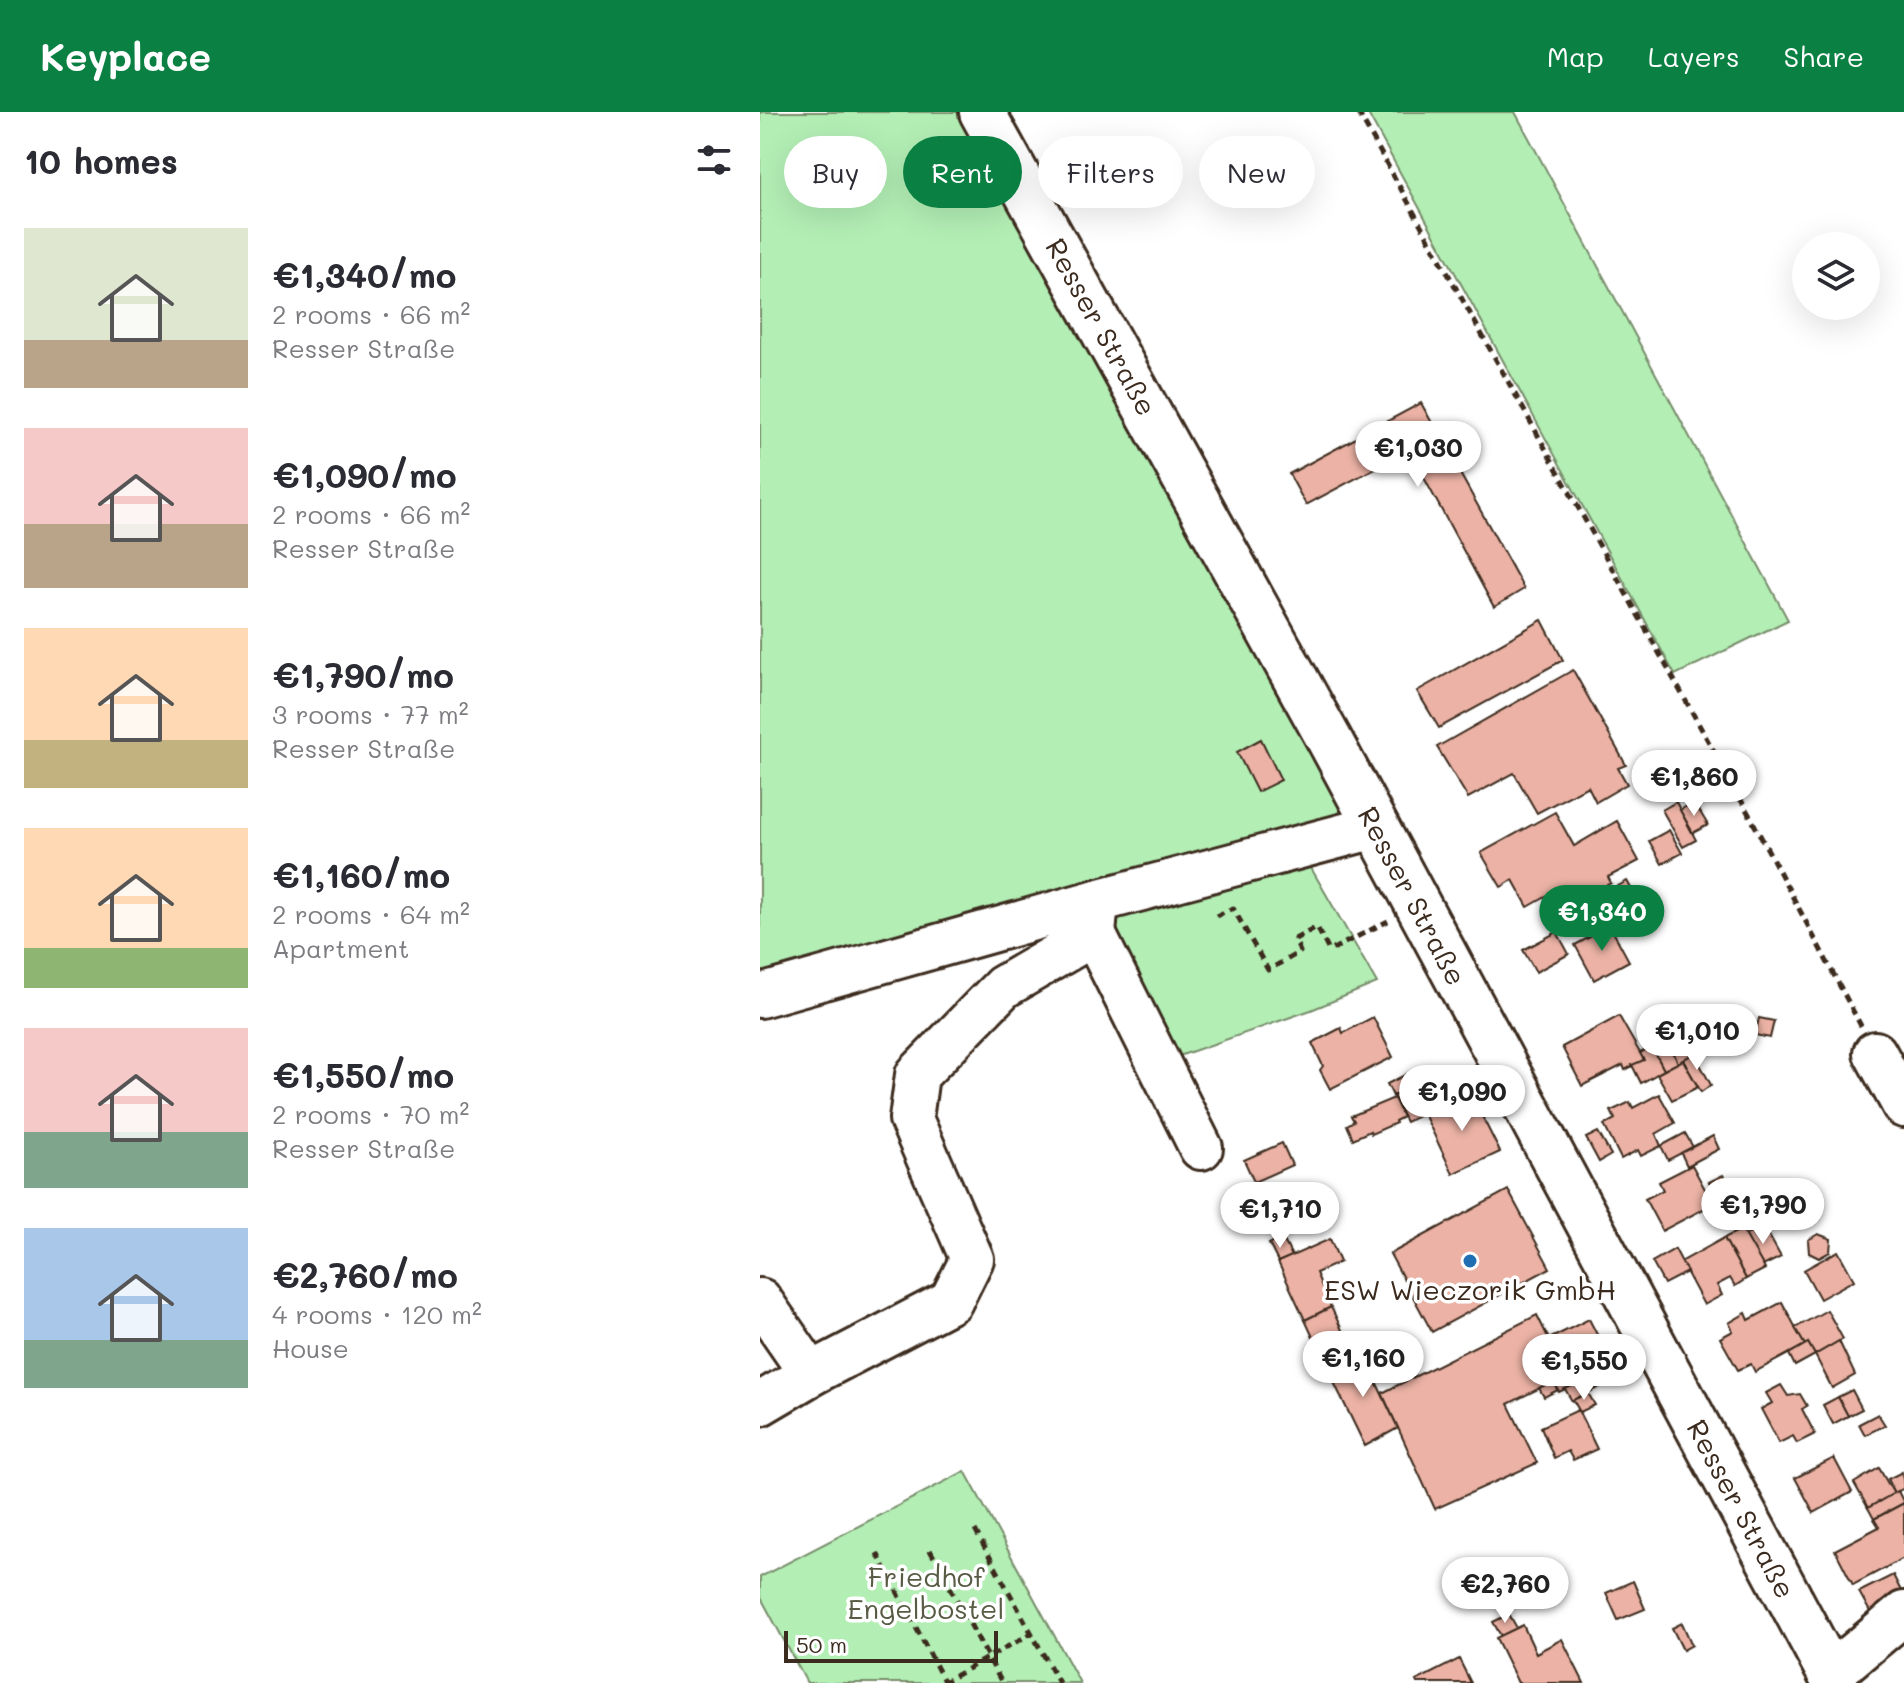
<!DOCTYPE html>
<meta charset="utf-8">
<style>
:root{--surface:#fff;--page:#f7f7f7;--text:#2b2b33;--muted:#7c7c81;--accent:#0b8043}
body{margin:0;font-family:Mali,sans-serif;background:var(--page);color:var(--text);height:100vh;display:flex;flex-direction:column;font-size:30px;white-space:nowrap}
*{box-sizing:border-box;margin:0}
p{font-size:26px;color:var(--muted)}
.icon{flex:none;width:44px;height:44px;fill:none;stroke:currentColor;stroke-width:2;stroke-linecap:round;stroke-linejoin:round}
.map{position:relative;flex:1;overflow:hidden}
.panel{display:flex;flex-direction:column;background:var(--surface);width:760px}
.panel>*{flex:none}
.hud{position:absolute;left:24px;top:24px;width:760px;height:72px;display:flex;gap:16px}
.fabs{position:absolute;left:1032px;top:120px;display:grid;gap:16px}
.fabs a{display:grid;place-items:center;width:88px;height:88px;border-radius:50%;background:var(--surface);box-shadow:0 8px 32px #0002;font-size:40px}
.scale{position:absolute;left:24px;bottom:20px;width:214px;box-sizing:border-box;padding-left:8px;border:4px solid #3b2a1e;border-top:0;font-size:22px;line-height:28px;white-space:nowrap;color:#3b2a1e;-webkit-text-stroke:6px #fff;paint-order:stroke}
.price{position:absolute;translate:-50% -68px;padding:0 18px;border-radius:28px;background:#fff;color:#222;font-size:26px;line-height:52px;filter:drop-shadow(0 2px 4px #0008)}
.price::after{content:'';position:absolute;left:50%;top:48px;width:24px;height:18px;margin-left:-12px;background:inherit;clip-path:polygon(0 0,100% 0,50% 100%)}
.price.selected{background:var(--accent);color:#fff}
ul{padding:0;list-style:none}
li{display:flex;align-items:center;gap:24px;height:200px;padding:0 24px}
li span{display:grid;place-items:center;flex:none;width:224px;height:160px;border-radius:0px;color:#555}
li>.icon{margin-inline-start:auto}
span .icon{width:96px;height:96px;fill:#fffc;stroke-width:1}
li b{font-size:34px}
h2{display:flex;justify-content:space-between;align-items:center;height:96px;padding:0 24px;font-size:34px}
.tag{padding:0 28px;border-radius:36px;background:var(--surface);box-shadow:0 8px 32px #0002;font-size:28px;line-height:72px}
.tag.selected{background:var(--accent);color:#fff}
header{display:flex;align-items:center;gap:48px;box-sizing:border-box;height:112px;padding:0 40px;background:var(--accent);color:#fff}
header strong{font-size:38px}
nav{display:flex;gap:44px;margin-inline-start:auto;font-size:28px}
main{display:flex;flex:1;min-height:0}
.map>svg:first-child{display:block}
.green{fill:#b3efb5;stroke:#778c6a;stroke-width:2}
.building{fill:#ebb2a5;stroke:#3b2a1e;stroke-width:2}
.lines{fill:none;stroke-linecap:round;stroke-linejoin:round}
.minor-casing{stroke:#3b2a1e;stroke-width:48}
.major-casing{stroke:#3b2a1e;stroke-width:50}
.path{stroke:#3b2a1e;stroke-width:5;stroke-dasharray:8 6;stroke-linecap:butt}
.minor{stroke:#fff;stroke-width:42}
.major{stroke:#fff;stroke-width:44}
.poi-dot{fill:#1f6fb2;stroke:#fff;stroke-width:3}
.labels{text-anchor:middle;stroke-width:7;stroke-linejoin:round;paint-order:stroke}
.street-label{font-size:28px;fill:#3b2a1e;stroke:#fff}
.poi-label{font-size:28px;fill:#3b2a1e;stroke:#fff}
.park-label{font-size:28px;fill:#595b44;stroke:#fff}
</style>
<header>
<strong>Keyplace</strong>
<nav><a>Map</a><a>Layers</a><a>Share</a></nav>
</header>
<main>
<section class="panel">
<h2>10 homes<svg class="icon" aria-label="filters" viewBox="0 0 24 24"><path d="M4 7h16M4 17h16"/><circle cx="9" cy="7" r="2"/><circle cx="15" cy="17" r="2"/></svg></h2>
<ul>
<li><span style="background:linear-gradient(#dfe7d0 70%,#b9a48a 0)"><svg class="icon" aria-label="home" viewBox="0 0 24 24"><path d="M3 11l9-7 9 7M6 9v11h12V9"/></svg></span><div><b>€1,340/mo</b><p>2 rooms · 66 m²</p><p>Resser Straße</p></div></li>
<li><span style="background:linear-gradient(#f6c9c9 60%,#b9a48a 0)"><svg class="icon" aria-label="home" viewBox="0 0 24 24"><path d="M3 11l9-7 9 7M6 9v11h12V9"/></svg></span><div><b>€1,090/mo</b><p>2 rooms · 66 m²</p><p>Resser Straße</p></div></li>
<li><span style="background:linear-gradient(#ffd9b3 70%,#c2b280 0)"><svg class="icon" aria-label="home" viewBox="0 0 24 24"><path d="M3 11l9-7 9 7M6 9v11h12V9"/></svg></span><div><b>€1,790/mo</b><p>3 rooms · 77 m²</p><p>Resser Straße</p></div></li>
<li><span style="background:linear-gradient(#ffd9b3 75%,#8fb573 0)"><svg class="icon" aria-label="home" viewBox="0 0 24 24"><path d="M3 11l9-7 9 7M6 9v11h12V9"/></svg></span><div><b>€1,160/mo</b><p>2 rooms · 64 m²</p><p>Apartment</p></div></li>
<li><span style="background:linear-gradient(#f6c9c9 65%,#7fa58c 0)"><svg class="icon" aria-label="home" viewBox="0 0 24 24"><path d="M3 11l9-7 9 7M6 9v11h12V9"/></svg></span><div><b>€1,550/mo</b><p>2 rooms · 70 m²</p><p>Resser Straße</p></div></li>
<li><span style="background:linear-gradient(#a9c7e8 70%,#7fa58c 0)"><svg class="icon" aria-label="home" viewBox="0 0 24 24"><path d="M3 11l9-7 9 7M6 9v11h12V9"/></svg></span><div><b>€2,760/mo</b><p>4 rooms · 120 m²</p><p>House</p></div></li>
</ul>
</section>
<div class="map">
<svg width="1144" height="1571" viewBox="0 0 1144 1571">
<rect width="100%" height="100%" fill="#fff"/>
<filter id="ink" filterUnits="userSpaceOnUse"><feTurbulence type="fractalNoise" baseFrequency=".0125" numOctaves="2"/><feDisplacementMap in="SourceGraphic" scale="16" xChannelSelector="R" yChannelSelector="G"/><feConvolveMatrix kernelMatrix="1 2 1 2 8 2 1 2 1" color-interpolation-filters="sRGB"/></filter>
<g filter="url(#ink)">
<g class="green">
<path d="M0 0H202L587 702 0 864Z"/>
<path d="M607 0H755L1028 508 915 563Z"/>
<path d="M547 749 617 871 551 898 419 944 345 800Z"/>
<path d="M205 1359 320 1571H47L0 1484V1465Z"/>
</g>
<g class="building">
<path d="M661 291 764 477 734 495 649 338 546 393 529 362Z"/>
<path d="M782 508 803 548 679 616 657 579Z"/>
<path d="M813 558 866 653 858 656 867 672 836 690 828 674 777 701 754 661 708 686 677 635Z"/>
<path d="M501 627 521 668 497 680 477 640Z"/>
<path d="M916 690 936 728 923 735 902 698Z"/>
<path d="M934 690 948 713 933 721 920 698Z"/>
<path d="M795 700 814 734 857 709 879 749 848 765 851 771 809 793 800 777 768 795 753 768 741 775 721 741Z"/>
<path d="M909 718 922 741 902 752 889 729Z"/>
<path d="M867 769 887 805 864 819 844 782Z"/>
<path d="M850 814 869 849 834 868 815 833Z"/>
<path d="M797 820 809 842 776 860 763 838Z"/>
<path d="M859 904 884 948 865 958 863 953 822 974 802 935Z"/>
<path d="M613 905 633 945 570 977 560 958 563 954 552 931 581 916 583 921Z"/>
<path d="M999 906 1014 909 1010 926 995 923Z"/>
<path d="M928 919 939 939 918 951 908 929Z"/>
<path d="M907 926 918 951 904 958 892 935Z"/>
<path d="M892 935 904 958 881 971 872 953 884 948 880 941Z"/>
<path d="M934 941 951 973 941 980 923 948Z"/>
<path d="M923 948 938 975 912 988 897 962Z"/>
<path d="M655 958 660 971 633 984 627 972Z"/>
<path d="M663 969 676 996 646 1010 633 984Z"/>
<path d="M710 980 740 1040 693 1062 664 1002Z"/>
<path d="M899 982 915 1011 896 1022 901 1034 881 1044 878 1038 861 1047 844 1013 855 1007 851 999 870 990 873 996Z"/>
<path d="M634 986 643 1005 635 1009 636 1011 611 1022 610 1019 593 1027 587 1013 594 1009 591 1004Z"/>
<path d="M838 1020 851 1043 839 1050 826 1026Z"/>
<path d="M925 1021 933 1035 908 1048 901 1034Z"/>
<path d="M953 1024 959 1037 927 1054 921 1041Z"/>
<path d="M522 1031 532 1053 494 1070 484 1048Z"/>
<path d="M932 1053 953 1092 902 1119 885 1087 903 1078 899 1070Z"/>
<path d="M963 1063 979 1095 965 1102 949 1070Z"/>
<path d="M748 1078 790 1156 672 1220 630 1142Z"/>
<path d="M1008 1086 1014 1097 994 1107 988 1097Z"/>
<path d="M1003 1113 1021 1145 1003 1154 985 1123Z"/>
<path d="M982 1117 1005 1157 986 1167 964 1126Z"/>
<path d="M1058 1122 1071 1127 1070 1140 1059 1146 1049 1141 1048 1128Z"/>
<path d="M522 1125 532 1144 518 1150 509 1132Z"/>
<path d="M964 1126 986 1167 975 1174 970 1166 957 1173 962 1183 944 1193 921 1150Z"/>
<path d="M570 1127 580 1150 556 1161 571 1195 545 1208 518 1150Z"/>
<path d="M915 1137 927 1160 904 1172 892 1150Z"/>
<path d="M1078 1139 1094 1168 1060 1187 1044 1158Z"/>
<path d="M1022 1190 1045 1233 995 1260 991 1252 978 1258 960 1226 973 1219 969 1211 986 1201 989 1208Z"/>
<path d="M571 1195 595 1245 568 1258 545 1208Z"/>
<path d="M1067 1198 1083 1227 1055 1243 1048 1231 1045 1233 1035 1216Z"/>
<path d="M777 1203 812 1274 799 1280 794 1269 748 1292 777 1351 675 1397 622 1281Z"/>
<path d="M829 1207 859 1265 812 1289 805 1277 812 1274 789 1227Z"/>
<path d="M1079 1229 1095 1263 1072 1276 1055 1243Z"/>
<path d="M1048 1231 1055 1243 1035 1254 1029 1242Z"/>
<path d="M603 1242 638 1316 605 1334 568 1258Z"/>
<path d="M794 1269 798 1278 784 1285 779 1276Z"/>
<path d="M1021 1273 1028 1284 1040 1282 1047 1294 1042 1297 1055 1322 1037 1331 1033 1324 1019 1331 1001 1297 1012 1291 1006 1281Z"/>
<path d="M1092 1278 1102 1297 1088 1304 1078 1285Z"/>
<path d="M828 1281 835 1293 820 1300 813 1288Z"/>
<path d="M1078 1285 1088 1304 1073 1312 1063 1293Z"/>
<path d="M818 1298 837 1337 813 1348 808 1339 794 1346 781 1315Z"/>
<path d="M1118 1302 1125 1313 1105 1323 1099 1312Z"/>
<path d="M1074 1346 1092 1380 1054 1401 1035 1366Z"/>
<path d="M1119 1356 1134 1382 1108 1396 1094 1371Z"/>
<path d="M1142 1360 1144 1376 1135 1381 1128 1367Z"/>
<path d="M1138 1379 1144 1391 1114 1407 1108 1396Z"/>
<path d="M1144 1391V1446L1093 1473 1075 1438 1119 1415 1114 1407Z"/>
<path d="M1133 1463 1143 1483 1115 1509 1099 1480Z"/>
<path d="M873 1469 885 1497 858 1508 846 1481Z"/>
<path d="M749 1502 757 1516 741 1524 733 1510Z"/>
<path d="M922 1511 932 1533 923 1538 912 1516Z"/>
<path d="M763 1513 776 1541 802 1527 824 1571H758L736 1526Z"/>
<path d="M699 1547 711 1571H657L656 1569Z"/>
</g>
<g class="lines">
<defs>
<g id="minor">
<path d="M334 822 441 1036"/>
<path d="M0 884 337 789 615 715"/>
<path d="M1115 941 1144 994"/>
<path d="M0 1188 51 1262 0 1292"/>
<path d="M51 1262 191 1189 212 1147 151 1007 157 963 243 875 334 822 337 789"/>
<path d="M1071 1562 1144 1501"/>
</g>
<path id="major" d="M222 0 570 629 1075 1571"/>
</defs>
<use href="#minor" class="minor-casing"/>
<use href="#major" class="major-casing"/>
<g class="path">
<path d="M598 0 991 706 1101 914"/>
<path d="M456 804 473 796 508 858 540 840 535 827 557 815 569 839 628 809"/>
<path d="M215 1418 299 1571"/>
<path d="M170 1438 242 1571"/>
<path d="M117 1441 185 1571"/>
<path d="M182 1571 272 1521"/>
</g>
<use href="#minor" class="minor"/>
<use href="#major" class="major"/>
</g>
</g>
<circle class="poi-dot" cx="710" cy="1149" r="8"/>
<g class="labels">
<g class="street-label">
<text transform="translate(341 215) rotate(61)" y="10">Resser Straße</text>
<text transform="translate(652 784) rotate(62)" y="10">Resser Straße</text>
<text transform="translate(981 1397) rotate(62)" y="10">Resser Straße</text>
</g>
<g class="poi-label">
<text x="710" y="1188">ESW Wieczorik GmbH</text>
</g>
<g class="park-label">
<text x="166" y="1475">Friedhof<tspan x="166" dy="32">Engelbostel</tspan></text>
</g>
</g>
</svg>
<div class="fabs">
<a><svg class="icon" aria-label="layers" viewBox="0 0 24 24"><path d="M12 4l9 5-9 5-9-5zM3 14l9 5 9-5"/></svg></a>
</div>
<div class="scale">50 m</div>
<b class="price" style="left:658px;top:377px">€1,030</b>
<b class="price" style="left:934px;top:706px">€1,860</b>
<b class="price selected" style="left:842px;top:841px">€1,340</b>
<b class="price" style="left:937px;top:960px">€1,010</b>
<b class="price" style="left:702px;top:1021px">€1,090</b>
<b class="price" style="left:1003px;top:1134px">€1,790</b>
<b class="price" style="left:520px;top:1138px">€1,710</b>
<b class="price" style="left:603px;top:1287px">€1,160</b>
<b class="price" style="left:824px;top:1290px">€1,550</b>
<b class="price" style="left:745px;top:1513px">€2,760</b>
<div class="hud">
<a class="tag">Buy</a>
<a class="tag selected">Rent</a>
<a class="tag">Filters</a>
<a class="tag">New</a>
</div>
</div>
</main>
